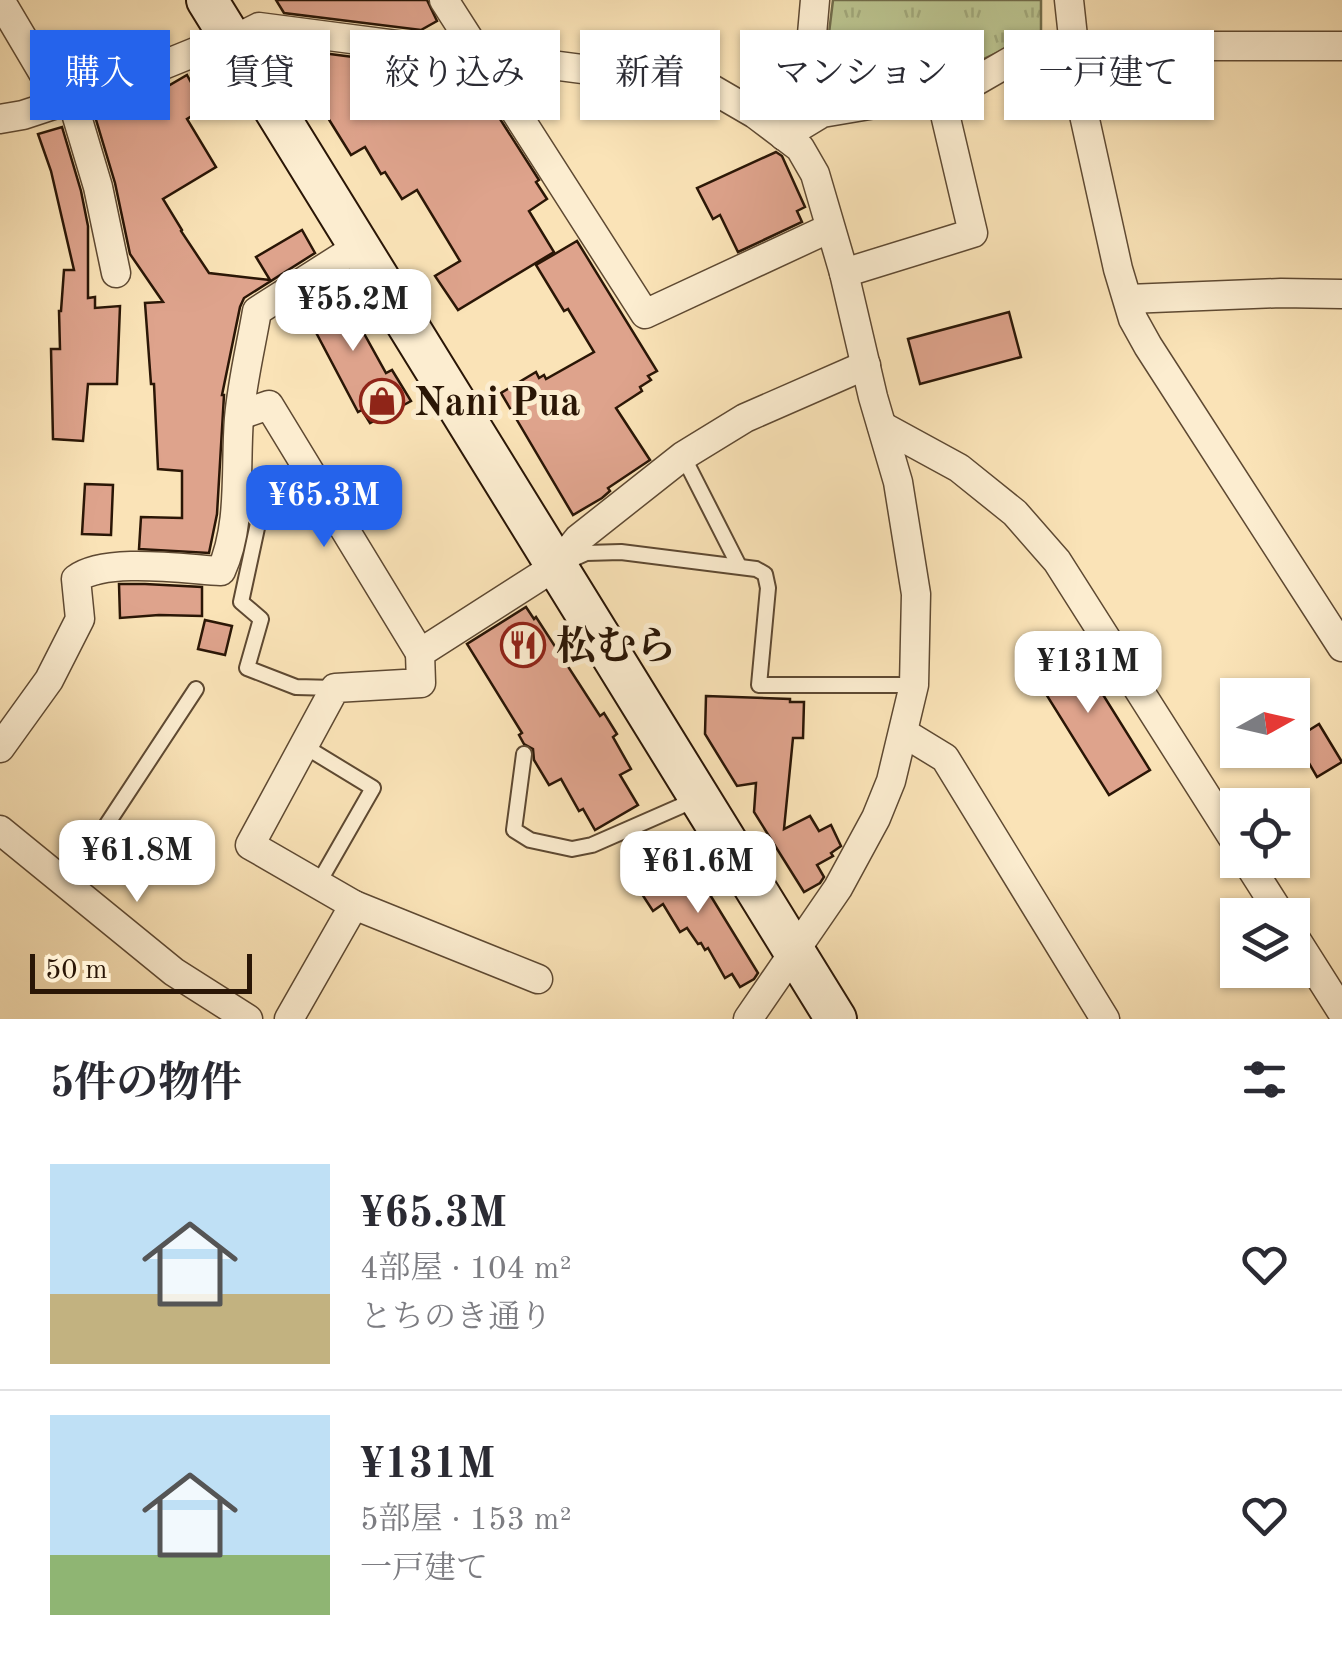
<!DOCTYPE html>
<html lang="ja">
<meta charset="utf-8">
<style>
:root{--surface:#fff;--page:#f7f7f7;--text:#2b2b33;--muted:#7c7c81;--line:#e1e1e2;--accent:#2563eb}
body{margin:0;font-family:"Old Standard TT","Noto Serif JP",serif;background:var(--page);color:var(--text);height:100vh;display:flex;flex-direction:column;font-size:38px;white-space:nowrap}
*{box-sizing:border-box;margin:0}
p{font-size:32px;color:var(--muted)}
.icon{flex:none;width:55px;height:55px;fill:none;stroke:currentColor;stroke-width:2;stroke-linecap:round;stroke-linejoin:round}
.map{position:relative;height:1019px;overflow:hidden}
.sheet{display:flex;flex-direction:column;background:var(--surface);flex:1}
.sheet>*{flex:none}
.guide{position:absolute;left:30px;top:30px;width:1282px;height:90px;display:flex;gap:20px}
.needle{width:65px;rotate:82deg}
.tools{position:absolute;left:1220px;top:678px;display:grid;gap:20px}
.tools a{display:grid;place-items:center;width:90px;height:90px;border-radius:0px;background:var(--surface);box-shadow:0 2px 8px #0004;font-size:50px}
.scale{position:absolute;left:30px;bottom:25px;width:222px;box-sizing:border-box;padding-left:10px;border:5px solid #2a1606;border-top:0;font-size:28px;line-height:35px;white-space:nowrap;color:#2a1606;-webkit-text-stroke:8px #fcedd0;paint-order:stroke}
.price{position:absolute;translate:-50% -85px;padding:0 22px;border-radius:20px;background:#fff;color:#222;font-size:32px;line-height:65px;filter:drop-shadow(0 2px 5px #0008)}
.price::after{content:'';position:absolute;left:50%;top:60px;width:30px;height:22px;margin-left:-15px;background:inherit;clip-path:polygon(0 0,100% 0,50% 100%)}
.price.selected{background:var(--accent);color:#fff}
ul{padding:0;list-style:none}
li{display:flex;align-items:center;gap:30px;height:250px;padding:0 50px}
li+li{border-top:2px solid var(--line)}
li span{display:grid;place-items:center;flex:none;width:280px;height:200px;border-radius:0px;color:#555}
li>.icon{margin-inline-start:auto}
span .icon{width:120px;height:120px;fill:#fffc;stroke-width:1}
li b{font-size:42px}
h2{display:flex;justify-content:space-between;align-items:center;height:120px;padding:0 50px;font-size:42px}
.tag{padding:0 35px;border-radius:0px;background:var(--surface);box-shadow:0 2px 8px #0004;font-size:35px;line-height:90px}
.tag.selected{background:var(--accent);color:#fff}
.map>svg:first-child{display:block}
.grass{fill:url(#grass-tufts);stroke:#726d4b;stroke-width:2.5}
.building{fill:#dea38c;stroke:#2a1606;stroke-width:2.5}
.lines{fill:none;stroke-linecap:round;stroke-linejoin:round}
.lane-casing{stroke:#5e4932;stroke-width:18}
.street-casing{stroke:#5e4932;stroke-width:31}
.secondary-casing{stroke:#2a1606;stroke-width:44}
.lane{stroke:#fcedd0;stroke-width:14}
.street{stroke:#fcedd0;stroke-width:28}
.secondary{stroke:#fcedd0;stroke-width:40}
.labels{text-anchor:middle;stroke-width:10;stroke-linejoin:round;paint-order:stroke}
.poi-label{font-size:40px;font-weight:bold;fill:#2a1606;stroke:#fcedd0;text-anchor:start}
</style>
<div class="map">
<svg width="1342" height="1019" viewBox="0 0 1342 1019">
<defs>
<pattern id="grass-tufts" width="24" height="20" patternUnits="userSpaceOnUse" patternTransform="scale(2.5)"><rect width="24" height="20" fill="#bbc490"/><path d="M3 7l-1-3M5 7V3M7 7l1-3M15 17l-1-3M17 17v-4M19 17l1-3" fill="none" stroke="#a1a87b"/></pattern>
</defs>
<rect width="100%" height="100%" fill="#fae3b7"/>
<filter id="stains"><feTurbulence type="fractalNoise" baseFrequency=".002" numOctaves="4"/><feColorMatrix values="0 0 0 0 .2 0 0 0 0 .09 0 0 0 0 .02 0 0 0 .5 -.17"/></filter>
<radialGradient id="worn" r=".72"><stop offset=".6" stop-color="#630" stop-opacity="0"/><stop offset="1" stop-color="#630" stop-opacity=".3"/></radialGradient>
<path class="grass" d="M833 0H1041V33L931 83 832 98 824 74Z"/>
<g class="building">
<path d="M276 0H427L437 21 421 30 284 13Z"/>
<path d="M291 49 470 72 539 180 536 182 547 199 529 211 554 252 458 310 435 276 460 261 417 190 402 199 385 172 381 174 365 147 351 155 287 52Z"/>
<path d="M187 75 205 108 187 119 216 167 163 199 182 230 181 231 209 273 270 280 256 257 302 230 315 253 244 298 240 307 222 395H224L217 514 209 553 139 549 141 517 182 518V471L158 469 154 384H151L145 303 163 302 130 254 115 183 94 113 111 106 115 113 153 89 156 93Z"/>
<path d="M62 127 81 191 88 226V298L95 297V308L120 306 117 384H88L83 441 53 439 51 349H60L59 311H61L64 270H74L51 171 38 134Z"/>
<path d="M776 152 782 156 805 207 797 211 802 222 738 252 720 215 713 219 697 188Z"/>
<path d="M577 241 657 371 648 376 651 380 640 387 642 391 616 408 650 460 608 488 610 491 602 498 573 515 501 393 536 372 539 378 544 375 546 379 594 352 568 309 564 311 536 265Z"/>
<path d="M335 282 363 327 361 328 386 373 392 370 411 401 370 423 362 410 358 412 311 323 308 324 297 306Z"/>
<path d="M1009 312 1021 357 920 384 908 339Z"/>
<path d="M85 484 113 485 111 535 82 534Z"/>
<path d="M119 584H145L202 587V616L159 615 120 618Z"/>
<path d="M526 607 534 619 536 617 600 716 604 713 617 734 613 737 631 769 620 775 638 805 595 830 583 809 579 811 561 779 549 785 534 760 533 749 524 744 519 735 522 733 467 644Z"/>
<path d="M205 620 232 626 225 655 198 649Z"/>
<path d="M1067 637 1150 770 1109 795 1026 662Z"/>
<path d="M706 696 790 699V702H804L803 738H793L784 829 810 816 819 831 831 825 841 846 831 853 833 856 817 865 824 877 820 883 804 892 754 812 756 783 737 786 705 734Z"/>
<path d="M1319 724 1342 762 1317 777 1295 739Z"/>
<path d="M685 854 758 973 754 979 740 987 732 974 725 978 708 948 705 950 701 943 698 944 687 928 680 932 663 904 653 911 636 885Z"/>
</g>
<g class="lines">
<defs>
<g id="lane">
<path d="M683 456 739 566"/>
<path d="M260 514 241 602 261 619 247 668 296 687 335 688"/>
<path d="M566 562 586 553 621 552 756 569 765 574 768 588 759 685H914"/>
<path d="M304 746 373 788 318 884"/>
<path d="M524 754 514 830 530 840 572 849 592 845 697 799"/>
<path d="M67 885 196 689"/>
</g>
<g id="street">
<path d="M0 0 61 103"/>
<path d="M444 0 645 314 830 228"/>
<path d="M1069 0 1074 46"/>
<path d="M1069 47 1118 269 1133 319 1148 346 1342 647"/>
<path d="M72 100 98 187 116 273"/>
<path d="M0 119 23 115 114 85 210 46 231 41 259 27 705 85 755 114 800 148 815 174 844 273 873 397 898 482 916 594 914 685 891 781 876 818 838 888 748 1019"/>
<path d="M784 136 822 113 940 93 971 84 1028 51 1074 46H1342"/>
<path d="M784 136 808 80 815 0"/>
<path d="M844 273 973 233 940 93"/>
<path d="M1128 299 1281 293 1342 294"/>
<path d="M240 415 269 405 420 653"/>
<path d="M882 426 959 468 1015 513 1057 561 1238 846"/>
<path d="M260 514 315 480"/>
<path d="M904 733 945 758 1105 1019"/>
<path d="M0 748 49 680 80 619 76 579C105 557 184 569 221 571 242 525 235 469 239 418 242 383 251 346 257 311L359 246"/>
<path d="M0 830 174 972 248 1019"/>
<path d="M1246 860 1281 915"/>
<path d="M354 905 538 979"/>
<path d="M1292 933 1342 1012"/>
<path d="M289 1019 354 905 250 845 335 688 421 683 420 653 556 566 578 539 683 456 745 418 866 365"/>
</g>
<path id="secondary" d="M207 0 836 1019"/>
</defs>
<use href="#lane" class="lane-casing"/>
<use href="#street" class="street-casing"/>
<use href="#secondary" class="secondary-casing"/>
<use href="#lane" class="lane"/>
<use href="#street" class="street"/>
<use href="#secondary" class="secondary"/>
</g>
<defs>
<symbol id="shop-ring" viewBox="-11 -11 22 22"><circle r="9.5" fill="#fcedd0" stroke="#8f2418" stroke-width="1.5"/><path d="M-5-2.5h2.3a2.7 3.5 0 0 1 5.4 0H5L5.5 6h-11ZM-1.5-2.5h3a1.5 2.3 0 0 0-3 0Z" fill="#8f2418"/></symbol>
<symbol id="restaurant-ring" viewBox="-11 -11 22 22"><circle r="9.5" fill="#fcedd0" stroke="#8f2418" stroke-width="1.5"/><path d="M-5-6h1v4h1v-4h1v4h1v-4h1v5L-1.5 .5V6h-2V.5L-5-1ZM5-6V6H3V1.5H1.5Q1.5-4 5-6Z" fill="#8f2418"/></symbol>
</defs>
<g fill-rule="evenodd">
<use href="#shop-ring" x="357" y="376" width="50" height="50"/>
<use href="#restaurant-ring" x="498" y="620" width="50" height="50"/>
</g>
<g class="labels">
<g class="poi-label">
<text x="414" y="415">Nani Pua</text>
<text x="556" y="659">松むら</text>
</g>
</g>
<rect width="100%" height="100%" filter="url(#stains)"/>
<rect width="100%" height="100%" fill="url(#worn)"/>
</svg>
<div class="tools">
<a><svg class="needle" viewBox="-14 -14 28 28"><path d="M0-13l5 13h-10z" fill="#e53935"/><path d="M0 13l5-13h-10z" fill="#7c7c81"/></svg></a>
<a><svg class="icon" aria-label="locate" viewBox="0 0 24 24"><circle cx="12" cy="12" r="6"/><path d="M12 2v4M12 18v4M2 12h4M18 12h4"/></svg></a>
<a><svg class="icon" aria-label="layers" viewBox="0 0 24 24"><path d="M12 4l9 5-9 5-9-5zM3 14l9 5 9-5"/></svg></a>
</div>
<div class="scale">50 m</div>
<b class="price" style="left:353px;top:354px">¥55.2M</b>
<b class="price selected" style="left:324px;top:550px">¥65.3M</b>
<b class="price" style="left:1088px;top:716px">¥131M</b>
<b class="price" style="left:137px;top:905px">¥61.8M</b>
<b class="price" style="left:698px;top:916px">¥61.6M</b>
<div class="guide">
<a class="tag selected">購入</a>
<a class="tag">賃貸</a>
<a class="tag">絞り込み</a>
<a class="tag">新着</a>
<a class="tag">マンション</a>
<a class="tag">一戸建て</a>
</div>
</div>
<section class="sheet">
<h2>5件の物件<svg class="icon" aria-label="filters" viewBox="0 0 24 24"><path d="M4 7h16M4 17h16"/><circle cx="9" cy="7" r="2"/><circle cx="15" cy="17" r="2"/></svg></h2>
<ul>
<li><span style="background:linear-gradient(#bfe0f5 65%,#c2b280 0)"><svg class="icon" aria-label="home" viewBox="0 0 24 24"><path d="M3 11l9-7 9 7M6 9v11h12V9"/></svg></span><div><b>¥65.3M</b><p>4部屋 · 104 m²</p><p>とちのき通り</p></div><svg class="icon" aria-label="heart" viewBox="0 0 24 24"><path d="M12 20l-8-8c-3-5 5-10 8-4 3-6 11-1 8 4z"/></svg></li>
<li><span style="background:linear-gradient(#bfe0f5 70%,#8fb573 0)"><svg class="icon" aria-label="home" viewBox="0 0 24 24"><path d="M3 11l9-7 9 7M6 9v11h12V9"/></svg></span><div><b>¥131M</b><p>5部屋 · 153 m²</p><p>一戸建て</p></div><svg class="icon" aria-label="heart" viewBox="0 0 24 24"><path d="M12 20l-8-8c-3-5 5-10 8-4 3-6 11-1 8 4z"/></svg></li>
</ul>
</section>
